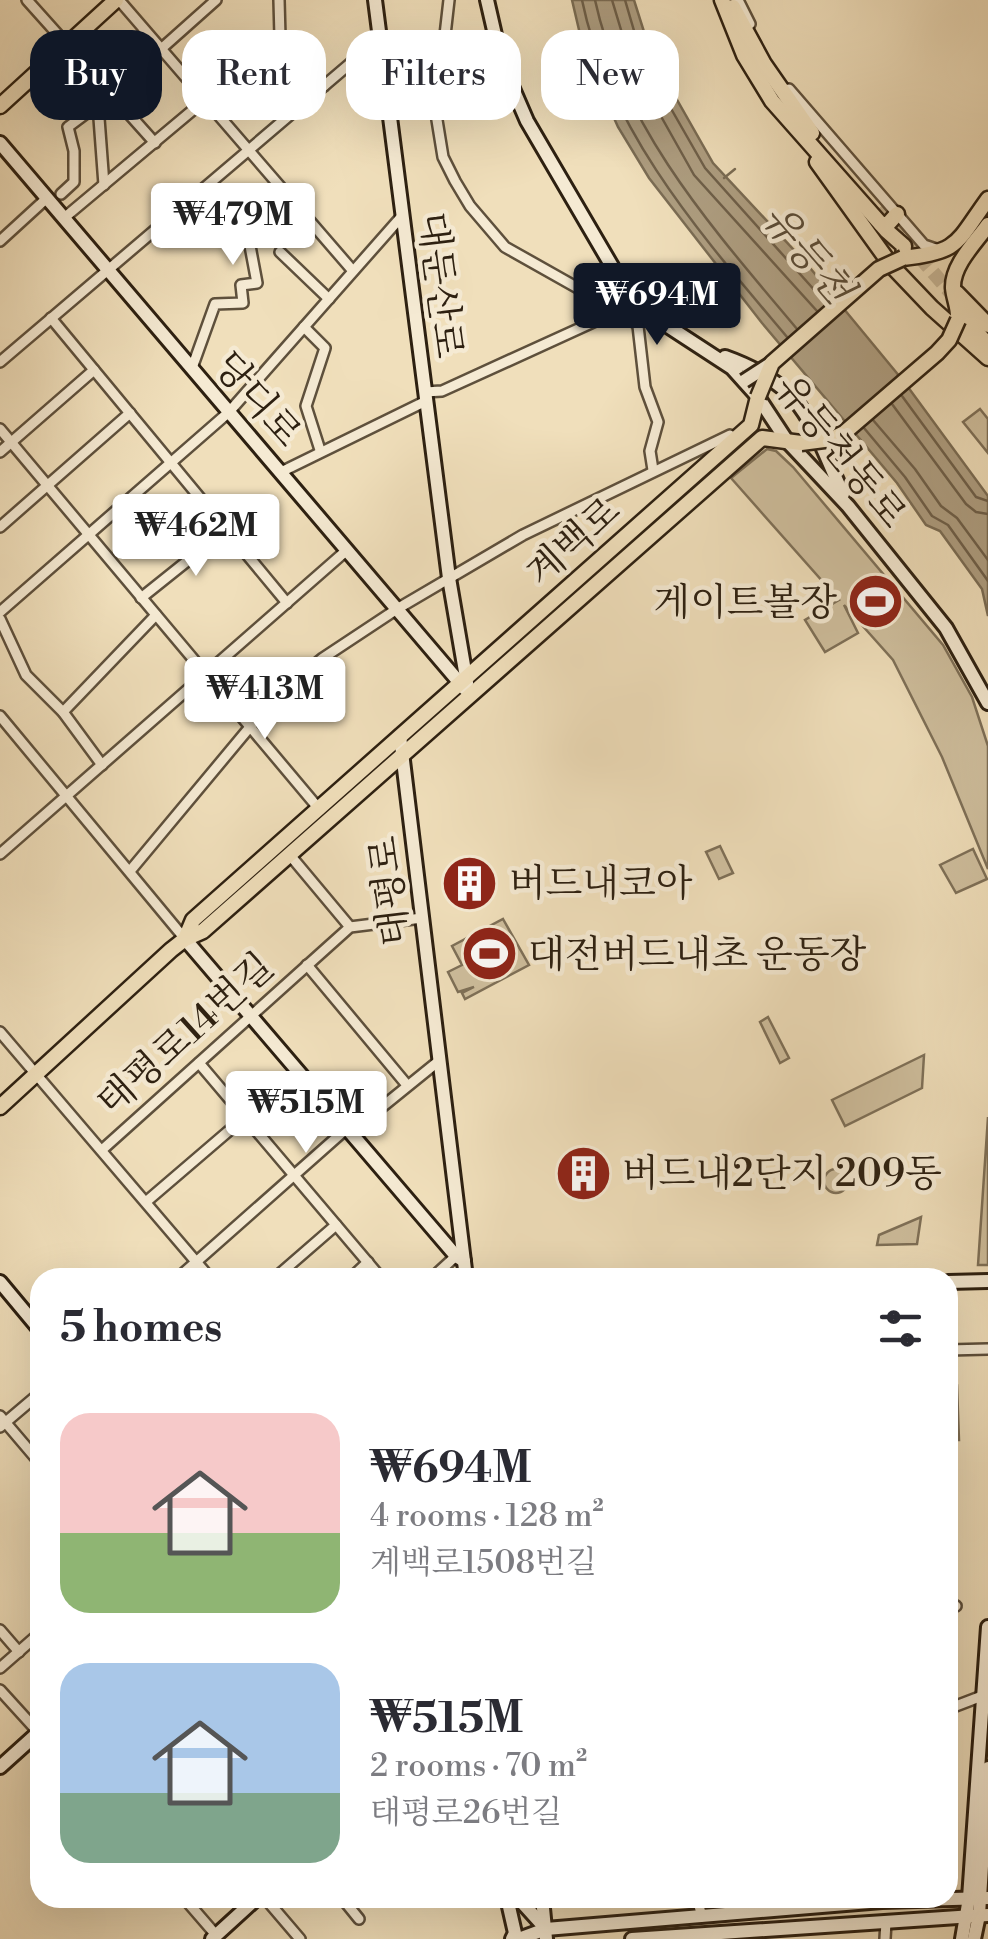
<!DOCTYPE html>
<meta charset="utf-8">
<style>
:root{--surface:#fff;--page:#f2f2f3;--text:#2b2b33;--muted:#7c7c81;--accent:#111827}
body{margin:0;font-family:"Libre Bodoni","Noto Serif KR",serif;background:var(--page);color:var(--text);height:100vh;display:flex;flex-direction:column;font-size:38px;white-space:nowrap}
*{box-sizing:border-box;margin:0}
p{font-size:32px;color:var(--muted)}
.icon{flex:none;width:55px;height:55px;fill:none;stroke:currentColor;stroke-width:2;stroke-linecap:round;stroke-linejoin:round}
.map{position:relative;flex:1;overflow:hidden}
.drawer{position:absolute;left:30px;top:1268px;width:928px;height:640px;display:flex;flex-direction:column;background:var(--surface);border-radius:30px;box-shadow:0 10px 40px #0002}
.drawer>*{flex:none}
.top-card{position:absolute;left:30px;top:30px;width:930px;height:90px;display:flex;gap:20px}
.price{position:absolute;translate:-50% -85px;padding:0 22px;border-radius:10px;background:#fff;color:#222;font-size:32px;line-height:65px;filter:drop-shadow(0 2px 5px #0008)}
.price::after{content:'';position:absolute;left:50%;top:60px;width:30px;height:22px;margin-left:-15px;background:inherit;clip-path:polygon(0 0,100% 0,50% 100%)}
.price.active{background:var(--accent);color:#fff}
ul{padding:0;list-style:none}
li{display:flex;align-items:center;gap:30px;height:250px;padding:0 30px}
li span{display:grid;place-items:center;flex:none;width:280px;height:200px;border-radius:30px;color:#555}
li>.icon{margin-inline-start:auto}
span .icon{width:120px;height:120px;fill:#fffc;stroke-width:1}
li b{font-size:42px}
h2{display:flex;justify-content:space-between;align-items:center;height:120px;padding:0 30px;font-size:42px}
.tag{padding:0 35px;border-radius:30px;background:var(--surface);box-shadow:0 10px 40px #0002;font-size:35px;line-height:90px}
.tag.active{background:var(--accent);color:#fff}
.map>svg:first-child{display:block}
.green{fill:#cfbf9e;stroke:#7e7058;stroke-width:2.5}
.water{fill:#ae9e81;stroke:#7a6c54;stroke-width:2.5}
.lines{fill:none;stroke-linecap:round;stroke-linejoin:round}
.shore{stroke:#6e5f49;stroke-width:2.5}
.stream{stroke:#7a6c54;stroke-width:2.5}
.primary-tunnel{stroke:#c9b999;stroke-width:14;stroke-dasharray:14 7;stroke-linecap:butt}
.street-casing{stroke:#5e503c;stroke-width:14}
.secondary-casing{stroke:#2d2011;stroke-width:18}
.primary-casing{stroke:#2d2011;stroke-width:19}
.street{stroke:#f5ead3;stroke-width:9}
.secondary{stroke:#f5ead3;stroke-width:12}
.primary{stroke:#f0dfbb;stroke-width:14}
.secondary-bridge-casing{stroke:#2d2011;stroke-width:18;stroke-linecap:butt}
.primary-bridge-casing{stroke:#2d2011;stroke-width:19;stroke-linecap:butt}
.secondary-bridge{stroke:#f5ead3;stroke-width:12}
.primary-bridge{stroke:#f0dfbb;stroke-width:14}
.labels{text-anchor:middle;stroke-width:9;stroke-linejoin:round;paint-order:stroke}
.street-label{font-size:38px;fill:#2d2011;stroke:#f5ead3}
.poi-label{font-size:38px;fill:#2d2011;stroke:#f5ead3;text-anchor:start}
.water-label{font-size:40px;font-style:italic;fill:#5a4c38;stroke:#f5ead3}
</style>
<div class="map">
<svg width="988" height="1939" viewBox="0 0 988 1939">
<rect width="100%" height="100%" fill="#f0dfbb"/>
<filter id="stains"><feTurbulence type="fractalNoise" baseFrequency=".002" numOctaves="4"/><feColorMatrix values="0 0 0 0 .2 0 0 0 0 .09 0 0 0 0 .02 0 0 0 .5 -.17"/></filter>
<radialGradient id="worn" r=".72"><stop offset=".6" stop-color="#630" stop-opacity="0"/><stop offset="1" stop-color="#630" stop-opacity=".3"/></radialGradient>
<g class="green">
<path d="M980 409 988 419V453L963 422Z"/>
<path d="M767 449 776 451 793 467 943 645 972 697 988 746V869L942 757 893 660 844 605 858 633 825 652 805 620 839 600 731 478Z"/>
<path d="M720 846 733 873 719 879 706 852Z"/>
<path d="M973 849 987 879 956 893 940 865Z"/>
<path d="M503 919 529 965 465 999 462 993 474 987 458 992 448 972 462 965 452 946Z"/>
<path d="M768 1017 789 1058 780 1063 760 1022Z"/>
<path d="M924 1055 922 1088 845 1126 832 1100Z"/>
<path d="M988 1117V1265H978Z"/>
<circle cx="836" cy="1181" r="12"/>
<path d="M921 1217 917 1244 877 1245 879 1235Z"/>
<path d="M948 1379 957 1385 959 1440H948Z"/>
</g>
<path class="water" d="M572 0H634L651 54 713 163 806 263 905 383 988 496V616L982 589 940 531 926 525 897 483 762 323 649 178 618 127 584 51Z"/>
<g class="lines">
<g class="shore">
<path d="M582 0C609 132 703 237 787 337"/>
<path d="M595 0C623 129 714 230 797 329"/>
<path d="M612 0 631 63 694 175 817 311"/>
<path d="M625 0 642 58 705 168 826 303"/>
<path d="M902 396 976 497 988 501"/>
<path d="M892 404 966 504 976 512 988 514"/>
<path d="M873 420 915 469 941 506 957 518 988 560"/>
<path d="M864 428 905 477 932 516 948 525 988 581"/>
</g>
<path class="stream" d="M724 178 735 169"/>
<path class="primary-tunnel" d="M878 209 957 300"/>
<defs>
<g id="street">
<path d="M27 0 155 143"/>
<path d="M119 0 353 271"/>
<path d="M279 0 280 37 324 86"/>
<path d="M449 0 436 114 443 157 455 181 470 206 505 247 631 318 638 326 645 387 658 422 650 451 653 470"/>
<path d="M738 0 750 24"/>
<path d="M161 49 216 0"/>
<path d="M789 89 924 245 936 249"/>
<path d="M98 105 104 185"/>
<path d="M61 194 74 182V151L68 127 111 95"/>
<path d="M64 218 280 37"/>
<path d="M0 241 47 198"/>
<path d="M280 252 329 299"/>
<path d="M51 318 287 603"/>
<path d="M304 327 325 348 306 406 320 450"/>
<path d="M0 362 379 39"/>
<path d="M192 368 215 304 243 303 241 285 257 283 244 214 265 210 285 194"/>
<path d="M425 392 442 391 622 309"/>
<path d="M0 429 320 810"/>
<path d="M0 452 94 370"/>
<path d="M281 472 426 401"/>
<path d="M0 527 130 413"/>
<path d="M141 598 226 530"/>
<path d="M0 612 229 412 402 216"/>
<path d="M0 619 26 675 63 712 102 765"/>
<path d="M63 712 156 615"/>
<path d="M0 716 185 939"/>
<path d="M0 854 347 550"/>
<path d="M289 854 350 927"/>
<path d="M130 871 275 697 323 658 397 609 523 535 730 435"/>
<path d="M307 965 407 1085"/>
<path d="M0 1032 210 1278"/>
<path d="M199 1063 381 1278"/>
<path d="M103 1149 350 927 422 918"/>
<path d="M147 1201 245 1117"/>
<path d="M178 1278 345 1130 356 1128 440 1060"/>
<path d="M275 1278 336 1225"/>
<path d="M351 1278 368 1262"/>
<path d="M432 1278 456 1256"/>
<path d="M948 1350 988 1349"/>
<path d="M0 1416 40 1463"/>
<path d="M0 1427 40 1393"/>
<path d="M948 1607 956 1606"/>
<path d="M0 1630 19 1652"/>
<path d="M0 1668 40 1633"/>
<path d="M0 1690 40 1734"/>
<path d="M948 1709 982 1696"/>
<path d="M184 1898 216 1935"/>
<path d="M265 1898 300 1939"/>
<path d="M342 1898 359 1919"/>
<path d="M697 1898 702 1917"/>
<path d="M885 1939 886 1922"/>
</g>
<g id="secondary">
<path d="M375 0 449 578 467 683"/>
<path d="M487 0 501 61 527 121 634 304 732 368 758 397 787 441 848 506 946 628 988 703"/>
<path d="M0 143 465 689"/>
<path d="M725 357C806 386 810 422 843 494"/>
<path d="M400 736 466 1278"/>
<path d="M185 939 456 1256 464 1261"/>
<path d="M0 1282 40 1330"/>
<path d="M948 1282 988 1281"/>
<path d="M0 1767 40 1731"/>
<path d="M507 1898 515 1933 512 1939"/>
<path d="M518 1898 546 1929"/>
<path d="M542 1898 546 1939"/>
<path d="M212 1939 257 1898"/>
<path d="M519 1939 546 1929 882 1901 988 1898"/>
<path d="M632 1939 988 1915"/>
<path d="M962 1939 969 1898 988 1627"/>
<path d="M974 1939 979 1915 988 1768"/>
</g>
<g id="primary">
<path d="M722 0 744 55 772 101 887 231 904 246 903 258C960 252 956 243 988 199"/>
<path d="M733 7 764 64 812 133"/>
<path d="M0 106 116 0"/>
<path d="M817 162 891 265 932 308 988 358"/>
<path d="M881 224H888L897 214"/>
<path d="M957 293 988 325"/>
<path d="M959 311 988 345"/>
<path d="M958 320C959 308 954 299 953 288 952 265 976 242 988 225"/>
<path d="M185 939 193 920 751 425 758 397"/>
<path d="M0 1107 171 950 185 939 203 931 762 438 801 443"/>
</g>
</defs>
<use href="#street" class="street-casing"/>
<use href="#secondary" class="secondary-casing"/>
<use href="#primary" class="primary-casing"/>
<use href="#street" class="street"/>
<use href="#secondary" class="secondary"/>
<use href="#primary" class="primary"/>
<defs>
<path id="secondary-bridge" d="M744 381 772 363"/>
<g id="primary-bridge">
<path d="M758 397 772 363 879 269 903 258"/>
<path d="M801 443 832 439 844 433 937 353 949 340 958 320"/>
</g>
</defs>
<use href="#secondary-bridge" class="secondary-bridge-casing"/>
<use href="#primary-bridge" class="primary-bridge-casing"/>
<use href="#secondary-bridge" class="secondary-bridge"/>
<use href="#primary-bridge" class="primary-bridge"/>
</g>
<defs>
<symbol id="stadium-disc" viewBox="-11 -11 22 22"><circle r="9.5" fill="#8f2418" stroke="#f5ead3"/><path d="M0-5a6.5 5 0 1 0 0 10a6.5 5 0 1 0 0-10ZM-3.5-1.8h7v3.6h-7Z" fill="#fff"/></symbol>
<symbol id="building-disc" viewBox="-11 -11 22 22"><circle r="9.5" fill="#8f2418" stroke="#f5ead3"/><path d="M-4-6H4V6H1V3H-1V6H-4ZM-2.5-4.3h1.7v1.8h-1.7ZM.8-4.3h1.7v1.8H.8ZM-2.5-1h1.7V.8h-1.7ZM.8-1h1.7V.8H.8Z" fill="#fff"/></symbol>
</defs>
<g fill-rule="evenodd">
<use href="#stadium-disc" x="844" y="570" width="63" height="63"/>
<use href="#building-disc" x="438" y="852" width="63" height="63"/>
<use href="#stadium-disc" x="458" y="922" width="63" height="63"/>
<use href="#building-disc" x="552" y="1142" width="63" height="63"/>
</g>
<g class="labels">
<g class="street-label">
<text transform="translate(441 285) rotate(83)" y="13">대둔산로</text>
<text transform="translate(258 399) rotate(49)" y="13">당디로</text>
<text transform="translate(841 451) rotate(51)" y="13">유등천동로</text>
<text transform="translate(573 541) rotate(-42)" y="13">계백로</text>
<text transform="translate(389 891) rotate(-97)" y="13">태평로</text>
<text transform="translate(185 1034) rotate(-42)" y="13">태평로14번길</text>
</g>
<g class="poi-label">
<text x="837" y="615" text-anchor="end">게이트볼장</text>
<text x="509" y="896">버드내코아</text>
<text x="528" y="967">대전버드내초 운동장</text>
<text x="622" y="1186">버드내2단지 209동</text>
</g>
<g class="water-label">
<text transform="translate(808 253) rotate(50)" y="14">유등천</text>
</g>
</g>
<rect width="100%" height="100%" filter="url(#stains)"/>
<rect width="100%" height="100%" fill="url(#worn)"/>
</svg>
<b class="price" style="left:233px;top:268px">₩479M</b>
<b class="price active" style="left:657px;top:348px">₩694M</b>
<b class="price" style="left:196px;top:579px">₩462M</b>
<b class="price" style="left:265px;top:742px">₩413M</b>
<b class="price" style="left:306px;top:1156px">₩515M</b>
<div class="top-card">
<a class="tag active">Buy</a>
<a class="tag">Rent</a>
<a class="tag">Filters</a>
<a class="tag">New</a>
</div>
<section class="drawer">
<h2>5 homes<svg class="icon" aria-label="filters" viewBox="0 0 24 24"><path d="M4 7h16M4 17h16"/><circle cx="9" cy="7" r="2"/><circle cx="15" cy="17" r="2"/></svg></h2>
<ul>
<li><span style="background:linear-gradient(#f6c9c9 60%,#8fb573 0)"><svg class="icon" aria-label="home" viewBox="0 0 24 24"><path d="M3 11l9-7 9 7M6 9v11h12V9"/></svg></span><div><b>₩694M</b><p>4 rooms · 128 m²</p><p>계백로1508번길</p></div></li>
<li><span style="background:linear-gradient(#a9c7e8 65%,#7fa58c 0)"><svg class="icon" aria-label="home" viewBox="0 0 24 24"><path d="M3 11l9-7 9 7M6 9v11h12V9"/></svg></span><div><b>₩515M</b><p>2 rooms · 70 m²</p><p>태평로26번길</p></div></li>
</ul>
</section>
</div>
